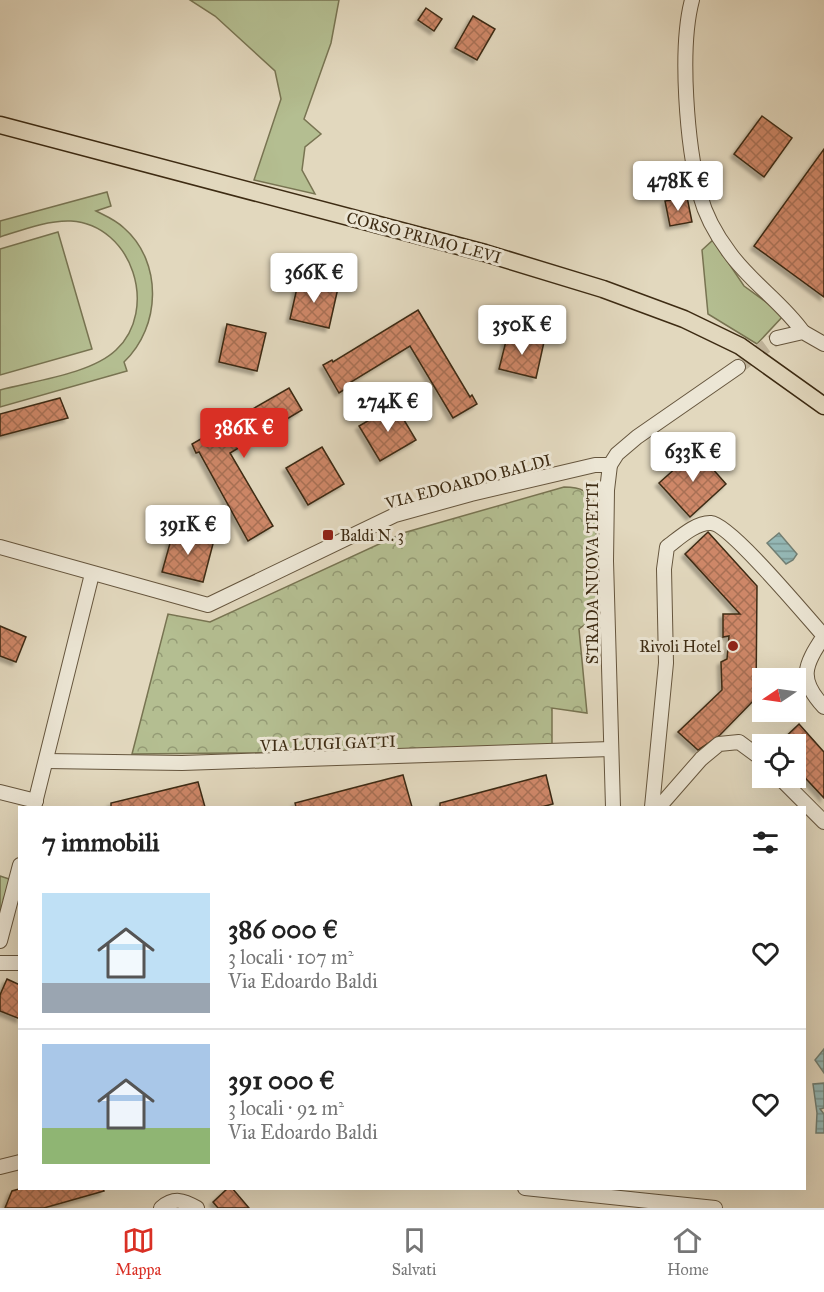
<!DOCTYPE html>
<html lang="it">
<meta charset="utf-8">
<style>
:root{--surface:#fff;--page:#f2f2f2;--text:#222;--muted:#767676;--line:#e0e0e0;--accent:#d93025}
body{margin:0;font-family:"IM FELL Great Primer",serif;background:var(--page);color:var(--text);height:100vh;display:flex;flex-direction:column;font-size:22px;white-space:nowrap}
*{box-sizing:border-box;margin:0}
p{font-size:20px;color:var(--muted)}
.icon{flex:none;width:33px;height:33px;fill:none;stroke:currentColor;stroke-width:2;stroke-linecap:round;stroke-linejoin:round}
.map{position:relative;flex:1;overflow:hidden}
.sheet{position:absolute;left:18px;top:806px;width:788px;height:384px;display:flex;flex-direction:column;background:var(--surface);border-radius:0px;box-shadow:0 6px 24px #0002}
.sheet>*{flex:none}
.needle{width:39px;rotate:257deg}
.buttons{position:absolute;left:752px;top:668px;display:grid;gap:12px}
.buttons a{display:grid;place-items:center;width:54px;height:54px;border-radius:0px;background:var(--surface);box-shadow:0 6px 24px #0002;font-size:30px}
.price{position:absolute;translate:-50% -51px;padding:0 14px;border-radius:6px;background:#fff;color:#222;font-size:20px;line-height:39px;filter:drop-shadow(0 2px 3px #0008)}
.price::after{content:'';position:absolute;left:50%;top:36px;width:18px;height:14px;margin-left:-9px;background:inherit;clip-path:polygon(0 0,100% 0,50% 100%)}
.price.on{background:var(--accent);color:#fff}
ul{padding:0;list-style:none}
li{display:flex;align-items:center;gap:18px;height:150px;padding:0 24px}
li+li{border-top:2px solid var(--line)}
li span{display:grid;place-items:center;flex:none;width:168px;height:120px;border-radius:0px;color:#555}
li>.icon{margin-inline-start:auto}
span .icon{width:72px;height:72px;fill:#fffc;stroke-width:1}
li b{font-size:26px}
h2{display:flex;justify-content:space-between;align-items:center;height:72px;padding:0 24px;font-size:26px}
.tabs{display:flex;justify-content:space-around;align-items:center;height:84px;border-top:2px solid var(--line);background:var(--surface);font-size:16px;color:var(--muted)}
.tabs a{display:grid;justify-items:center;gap:3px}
.tabs .on{color:var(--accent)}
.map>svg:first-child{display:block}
.grass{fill:#b4be91;stroke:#787452;stroke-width:1.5}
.forest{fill:url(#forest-crowns);stroke:#787452;stroke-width:1.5}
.water{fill:url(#water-rules);stroke:#728075;stroke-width:1.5}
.building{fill:url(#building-cross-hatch);stroke:#3d2b13;stroke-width:1.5;filter:url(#shadow)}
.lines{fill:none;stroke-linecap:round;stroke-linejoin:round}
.minor-tunnel{stroke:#c1b59c;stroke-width:14;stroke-dasharray:14 7;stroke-linecap:butt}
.minor-casing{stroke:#66563e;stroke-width:16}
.major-casing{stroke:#3d2b13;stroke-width:19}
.minor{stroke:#ece6d5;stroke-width:14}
.major{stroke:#e2d8be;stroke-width:16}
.poi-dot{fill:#8f2418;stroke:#ece6d5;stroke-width:2}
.labels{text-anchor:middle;stroke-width:6;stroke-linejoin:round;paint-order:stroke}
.street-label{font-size:16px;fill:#3d2b13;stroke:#ece6d5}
.poi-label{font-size:16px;fill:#3d2b13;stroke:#ece6d5;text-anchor:start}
</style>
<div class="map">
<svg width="824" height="1208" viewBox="0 0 824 1208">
<defs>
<pattern id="forest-crowns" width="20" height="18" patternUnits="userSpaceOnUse" patternTransform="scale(1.5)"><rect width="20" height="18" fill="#b4be91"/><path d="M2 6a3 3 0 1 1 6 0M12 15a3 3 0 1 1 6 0" fill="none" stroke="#949b75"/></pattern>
<pattern id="water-rules" width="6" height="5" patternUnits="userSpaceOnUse" patternTransform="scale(1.5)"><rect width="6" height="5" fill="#95b9b7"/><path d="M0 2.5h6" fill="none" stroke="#7b9794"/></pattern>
<pattern id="building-cross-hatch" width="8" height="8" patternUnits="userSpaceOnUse" patternTransform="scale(1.5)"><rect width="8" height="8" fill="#ce8767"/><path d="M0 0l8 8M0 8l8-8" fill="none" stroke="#a86f54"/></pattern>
<filter id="shadow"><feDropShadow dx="-3.5" dy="3.5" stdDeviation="1.5" flood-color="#0004"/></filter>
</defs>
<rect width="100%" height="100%" fill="#e2d8be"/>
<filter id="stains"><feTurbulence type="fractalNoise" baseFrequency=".00333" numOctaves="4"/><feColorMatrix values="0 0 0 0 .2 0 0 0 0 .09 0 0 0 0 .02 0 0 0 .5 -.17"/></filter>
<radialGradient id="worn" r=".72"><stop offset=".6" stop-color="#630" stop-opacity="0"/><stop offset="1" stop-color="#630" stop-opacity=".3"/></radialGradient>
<g class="grass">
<path d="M190 0H339L331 43 304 119 321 134 305 147 302 170 315 194 254 180 281 99 275 71 215 16Z"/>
<path d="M107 192 111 206 96 211C106 216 116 220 124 228 163 262 161 327 124 362L127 371 0 407V390C33 381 91 374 116 350 159 310 133 225 71 221 48 220 22 230 0 237V221Z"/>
<path d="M58 232 92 349 0 375V249Z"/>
<path d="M713 240 744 286 784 315 757 344 708 314 702 250Z"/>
</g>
<g class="forest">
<path d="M564 487C582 487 588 491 596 506L597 615 579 629 587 713 552 708V750L132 754 168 614 210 622 403 533Z"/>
<path d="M0 876 15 881 0 941Z"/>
</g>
<g class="water">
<path d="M779 533 797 554 793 560 786 564 767 543Z"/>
<path d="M824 1049V1073L815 1060Z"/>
<path d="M824 1083V1108L820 1109 824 1114V1133H816L817 1113 813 1084Z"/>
</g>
<g class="building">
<path d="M426 8 442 19 434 31 418 20Z"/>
<path d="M473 16 495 29 477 60 455 48Z"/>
<path d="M762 116 792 138 764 177 734 154Z"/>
<path d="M824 149V297L754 246Z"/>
<path d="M687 197 692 222 670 226 665 201Z"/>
<path d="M299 279 338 288 329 328 290 319Z"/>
<path d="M418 310 470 397 472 395 477 404 453 418 410 346 346 385 347 388 339 393 323 365 332 360 333 362Z"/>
<path d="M227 324 266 333 257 371 219 362Z"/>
<path d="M508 333 544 342 536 378 499 369Z"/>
<path d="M289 388 302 410 230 453 273 526 248 541 199 452 196 453 192 444Z"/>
<path d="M60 398 68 418 0 436V414Z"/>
<path d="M395 405 416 440 380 461 359 426Z"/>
<path d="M322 447 344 484 308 505 286 468Z"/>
<path d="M696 450 726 484 690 517 659 483Z"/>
<path d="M174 529 214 540 203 582 162 572Z"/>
<path d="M708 532 757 586 756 698 720 735 698 750 678 732 722 690 721 662 727 659 729 636 723 637V614H740L685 554Z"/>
<path d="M0 626 26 637 16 662 0 656Z"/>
<path d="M799 724 824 752V798L795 767V744H778Z"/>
<path d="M403 775 412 807H296L295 803Z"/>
<path d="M546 775 553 804 541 807H440V803Z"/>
<path d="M198 782 205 807H111V803Z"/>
<path d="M7 979 20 985V1019L0 1011V995Z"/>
<path d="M23 1188H103L104 1191 44 1208H5L12 1191Z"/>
<path d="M228 1188H232L249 1208H218L213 1202Z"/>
</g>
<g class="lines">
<path class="minor-tunnel" d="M738 367 777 338"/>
<defs>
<g id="minor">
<path d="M692 0C679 49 687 146 700 195 705 214 717 236 729 252 750 282 782 302 803 332"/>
<path d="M777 338 803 332 824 344"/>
<path d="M0 547 208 605 395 515 471 494 595 465H610"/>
<path d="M46 761 182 763 611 749"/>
<path d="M779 777 824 822"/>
<path d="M0 792 36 801"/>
<path d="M34 807 92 574"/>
<path d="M613 807 606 561 607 490 610 465 617 454 637 437 738 367"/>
<path d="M652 807 666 663 664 569 667 547C678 539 696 522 711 523 730 524 806 616 824 636 804 666 798 679 824 707"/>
<path d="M659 807 701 759 719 744 739 742 762 759"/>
<path d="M0 941 20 865"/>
<path d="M0 963H20"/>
<path d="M0 1167 20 1162"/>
<path d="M525 1188 715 1208"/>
<path d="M161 1208C174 1197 183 1200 197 1208"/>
</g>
<path id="major" d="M0 125 485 253 603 289 684 319 740 346 824 406"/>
</defs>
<use href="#minor" class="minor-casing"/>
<use href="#major" class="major-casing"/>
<use href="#minor" class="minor"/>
<use href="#major" class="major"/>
</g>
<g class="poi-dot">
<rect x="322" y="529" width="12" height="12" rx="3"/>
<circle cx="733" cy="646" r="6"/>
</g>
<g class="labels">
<g class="street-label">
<text transform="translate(424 237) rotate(15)" y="6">CORSO PRIMO LEVI</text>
<text transform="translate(468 481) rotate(-15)" y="6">VIA EDOARDO BALDI</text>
<text transform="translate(592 573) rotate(-90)" y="6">STRADA NUOVA TETTI</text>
<text transform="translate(328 743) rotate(-2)" y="6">VIA LUIGI GATTI</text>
</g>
<g class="poi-label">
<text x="340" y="541">Baldi N. 3</text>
<text x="721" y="652" text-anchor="end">Rivoli Hotel</text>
</g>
</g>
<rect width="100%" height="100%" filter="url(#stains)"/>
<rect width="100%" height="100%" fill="url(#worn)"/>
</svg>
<div class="buttons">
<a><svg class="needle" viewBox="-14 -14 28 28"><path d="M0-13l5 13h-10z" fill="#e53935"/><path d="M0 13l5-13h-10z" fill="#767676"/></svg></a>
<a><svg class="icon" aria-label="locate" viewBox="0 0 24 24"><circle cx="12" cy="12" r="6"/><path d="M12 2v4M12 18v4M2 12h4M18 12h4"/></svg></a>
</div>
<b class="price" style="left:678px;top:212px">478K €</b>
<b class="price" style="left:314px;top:304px">366K €</b>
<b class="price" style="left:522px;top:356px">350K €</b>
<b class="price" style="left:388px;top:433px">274K €</b>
<b class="price on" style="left:244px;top:459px">386K €</b>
<b class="price" style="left:693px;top:483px">633K €</b>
<b class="price" style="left:188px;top:556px">391K €</b>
<section class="sheet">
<h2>7 immobili<svg class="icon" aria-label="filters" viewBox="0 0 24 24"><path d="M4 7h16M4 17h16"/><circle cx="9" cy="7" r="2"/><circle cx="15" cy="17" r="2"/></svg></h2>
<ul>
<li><span style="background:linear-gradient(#bfe0f5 75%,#9aa5b1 0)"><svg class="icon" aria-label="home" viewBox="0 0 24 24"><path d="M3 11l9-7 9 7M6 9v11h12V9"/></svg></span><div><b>386 000 €</b><p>3 locali · 107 m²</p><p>Via Edoardo Baldi</p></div><svg class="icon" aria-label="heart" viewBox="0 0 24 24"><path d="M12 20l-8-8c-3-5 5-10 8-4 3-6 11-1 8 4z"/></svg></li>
<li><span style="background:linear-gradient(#a9c7e8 70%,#8fb573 0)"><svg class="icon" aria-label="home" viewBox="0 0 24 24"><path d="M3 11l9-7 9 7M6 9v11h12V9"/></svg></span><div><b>391 000 €</b><p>3 locali · 92 m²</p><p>Via Edoardo Baldi</p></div><svg class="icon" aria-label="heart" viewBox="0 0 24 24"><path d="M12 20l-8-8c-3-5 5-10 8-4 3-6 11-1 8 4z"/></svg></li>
</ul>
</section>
</div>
<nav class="tabs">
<a class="on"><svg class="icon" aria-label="map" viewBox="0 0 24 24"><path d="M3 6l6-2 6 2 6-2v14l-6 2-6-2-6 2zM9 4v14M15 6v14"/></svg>Mappa</a>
<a><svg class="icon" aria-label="saved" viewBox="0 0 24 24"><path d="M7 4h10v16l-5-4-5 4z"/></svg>Salvati</a>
<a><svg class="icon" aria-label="home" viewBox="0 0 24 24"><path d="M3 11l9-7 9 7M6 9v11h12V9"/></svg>Home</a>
</nav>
